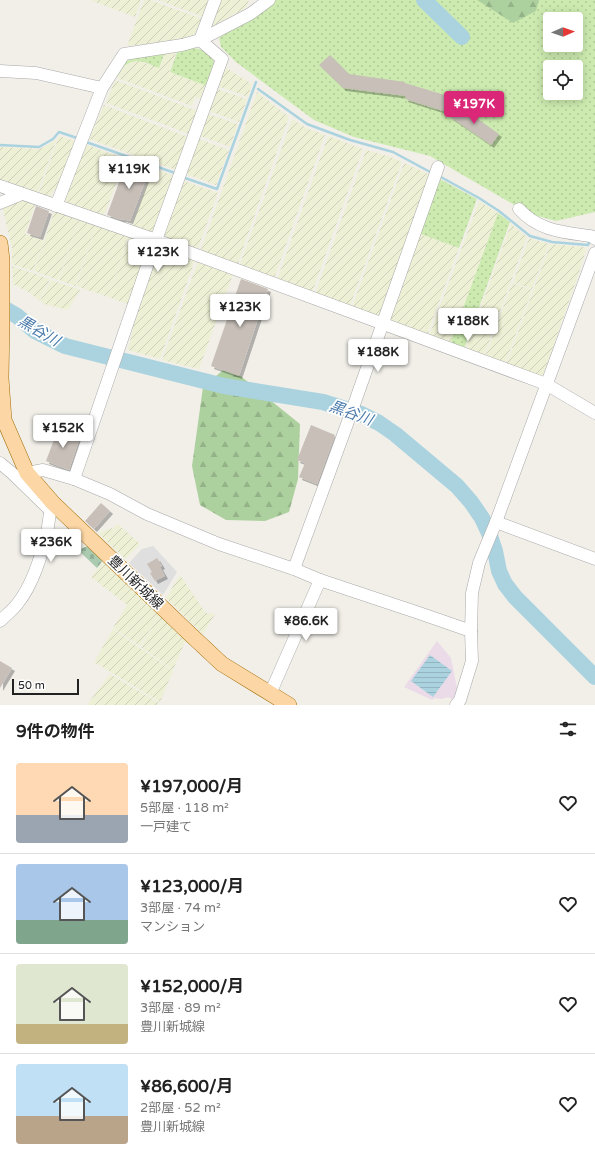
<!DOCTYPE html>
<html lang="ja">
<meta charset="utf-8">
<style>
:root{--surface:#fff;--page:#f2f2f2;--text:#222;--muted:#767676;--line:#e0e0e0;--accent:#db2777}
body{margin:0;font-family:"Varela Round","Noto Sans JP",sans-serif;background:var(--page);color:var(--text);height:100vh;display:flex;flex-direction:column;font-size:15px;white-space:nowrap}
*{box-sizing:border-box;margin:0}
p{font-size:13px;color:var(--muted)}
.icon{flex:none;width:22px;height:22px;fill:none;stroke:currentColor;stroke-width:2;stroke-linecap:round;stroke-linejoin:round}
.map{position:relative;height:705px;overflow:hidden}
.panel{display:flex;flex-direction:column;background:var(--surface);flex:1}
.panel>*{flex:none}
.needle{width:26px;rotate:88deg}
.fabs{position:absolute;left:543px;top:12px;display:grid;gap:8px}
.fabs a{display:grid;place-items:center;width:40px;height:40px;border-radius:4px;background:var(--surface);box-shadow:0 2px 10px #0003;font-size:20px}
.scale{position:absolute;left:12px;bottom:10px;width:67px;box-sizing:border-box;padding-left:4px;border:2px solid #222;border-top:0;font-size:11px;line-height:14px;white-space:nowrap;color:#222;-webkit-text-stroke:3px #fff;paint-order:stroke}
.price{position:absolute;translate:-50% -34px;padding:0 9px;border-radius:4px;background:#fff;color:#222;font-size:13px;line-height:26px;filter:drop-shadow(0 1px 2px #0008)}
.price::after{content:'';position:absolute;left:50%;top:24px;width:12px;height:9px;margin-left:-6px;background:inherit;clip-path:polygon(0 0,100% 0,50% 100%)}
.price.selected{background:var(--accent);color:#fff}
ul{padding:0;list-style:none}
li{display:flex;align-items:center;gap:12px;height:100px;padding:0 16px}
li+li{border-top:1px solid var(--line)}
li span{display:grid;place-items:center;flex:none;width:112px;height:80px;border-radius:4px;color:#555}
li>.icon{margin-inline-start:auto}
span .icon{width:48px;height:48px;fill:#fffc;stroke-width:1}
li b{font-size:17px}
h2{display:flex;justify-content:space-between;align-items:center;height:48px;padding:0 16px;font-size:17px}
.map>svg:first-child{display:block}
.residential{fill:#e0dfdf}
.industrial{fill:#ebdbe8}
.farmland{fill:url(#farmland-furrows)}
.grass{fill:url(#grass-dots);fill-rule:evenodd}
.forest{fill:url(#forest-firs)}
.cemetery{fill:url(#cemetery-stones)}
.water{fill:url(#water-rules)}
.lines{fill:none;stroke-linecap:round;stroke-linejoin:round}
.stream{stroke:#aad3df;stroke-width:2.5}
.river{stroke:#aad3df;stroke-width:16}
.building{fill:#c7bfb8;filter:url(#shadow)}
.minor-casing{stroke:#a9a9a9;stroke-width:13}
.major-casing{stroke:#a06b00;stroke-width:16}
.minor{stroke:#fff;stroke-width:12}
.major{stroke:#fcd6a4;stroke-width:15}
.labels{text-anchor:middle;stroke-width:3.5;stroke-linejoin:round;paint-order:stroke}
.street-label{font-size:14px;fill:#222;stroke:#fff}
.water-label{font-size:15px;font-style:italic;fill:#4a7aab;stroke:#fff}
</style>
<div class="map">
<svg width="595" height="705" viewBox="0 0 595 705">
<defs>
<pattern id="farmland-furrows" width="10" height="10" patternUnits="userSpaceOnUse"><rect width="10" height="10" fill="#eef0d5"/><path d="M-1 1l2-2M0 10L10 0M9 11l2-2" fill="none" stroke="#ccceb7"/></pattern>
<pattern id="grass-dots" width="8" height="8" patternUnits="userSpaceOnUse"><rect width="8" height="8" fill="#cdebb0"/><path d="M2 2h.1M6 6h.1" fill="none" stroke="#b0c997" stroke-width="1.8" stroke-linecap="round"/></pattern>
<pattern id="forest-firs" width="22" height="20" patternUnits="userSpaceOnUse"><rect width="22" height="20" fill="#add19e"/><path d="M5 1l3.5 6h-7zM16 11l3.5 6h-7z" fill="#95b388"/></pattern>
<pattern id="cemetery-stones" width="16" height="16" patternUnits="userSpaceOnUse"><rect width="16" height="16" fill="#aacbaf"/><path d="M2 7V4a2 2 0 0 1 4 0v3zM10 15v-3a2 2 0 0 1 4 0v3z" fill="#92ae96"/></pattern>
<pattern id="water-rules" width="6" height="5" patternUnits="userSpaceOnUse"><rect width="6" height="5" fill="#aad3df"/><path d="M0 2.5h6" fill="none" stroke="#92b5bf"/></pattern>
<filter id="shadow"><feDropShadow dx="3" dy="3" stdDeviation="0" flood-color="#0004"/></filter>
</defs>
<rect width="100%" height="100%" fill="#f2efe9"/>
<path class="residential" d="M153 546 177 572 163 595 129 563 142 549Z"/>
<path class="industrial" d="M437 641 451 658 457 688 461 690 456 702 449 697 441 699 435 698 432 700 404 687Z"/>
<g class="farmland">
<path d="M90 0H141L135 17Z"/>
<path d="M144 0H150L205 20 200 31 184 40 127 46Z"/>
<path d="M158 0H212L206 18Z"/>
<path d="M219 0H249L246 8 209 28Z"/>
<path d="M177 50 169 72 207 86 202 100 195 97 192 106 117 78 126 65 131 62 137 60 159 68 166 52Z"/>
<path d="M225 67 252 84 248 97 218 86Z"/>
<path d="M115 80 198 111 189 134 106 103Z"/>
<path d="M217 89 247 99 239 122 209 111Z"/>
<path d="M257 92 289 117 237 266 200 252Z"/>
<path d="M104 105 188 137 176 170 89 139Z"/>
<path d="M208 114 238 124 230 147 200 136Z"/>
<path d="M292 119 306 128 325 135 274 279 239 267Z"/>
<path d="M59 136 75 141 58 189 56 188 49 198 38 195Z"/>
<path d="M328 136 363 149 312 293 277 280Z"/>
<path d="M57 138 37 194 0 181V147L40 149 54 141Z"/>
<path d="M199 139 229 150 216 185 186 174Z"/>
<path d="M85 144 125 159 104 216 64 201Z"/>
<path d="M366 150 391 157 402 162 350 306 315 294Z"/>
<path d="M404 163 432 176 382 318 352 307Z"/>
<path d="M153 168 174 176 154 230 149 233 132 227Z"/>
<path d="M184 181 218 193 197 251 172 242 164 235Z"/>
<path d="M21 197 36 202 25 234 17 231 44 241 33 271 12 264V248L2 206Z"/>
<path d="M479 201 498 213 450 344 429 336Z"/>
<path d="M55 209 80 218 58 280 34 271Z"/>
<path d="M80 218 97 223 75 286 59 280Z"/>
<path d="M97 224 129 235 108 297 76 286Z"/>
<path d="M511 224 527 237 484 356 465 350Z"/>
<path d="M418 233 459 248 427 335 386 320Z"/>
<path d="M130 235 153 243 131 305 108 297Z"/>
<path d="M529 238 549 244 532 289 513 282Z"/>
<path d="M550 244 584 247 586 250 578 276 542 378 506 365Z"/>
<path d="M164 249 195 260 160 359 128 350 136 314 157 253Z"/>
<path d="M198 261 233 274 199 369 162 360Z"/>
<path d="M12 266 50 279 39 301 30 293 13 284Z"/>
<path d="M51 280 80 290 68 310 44 304 40 301Z"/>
<path d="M512 283 532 290 505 364 485 357Z"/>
<path d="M118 524 140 544 125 559 98 533 109 529 113 528Z"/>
<path d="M105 560 159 614 140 646 113 628 127 605 91 577Z"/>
<path d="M180 575 206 613 215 614 203 634 166 598Z"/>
<path d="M159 614 186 639 173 670 141 647Z"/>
<path d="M113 629 173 671 160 702 94 662Z"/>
<path d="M110 674 159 703 158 705H87Z"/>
</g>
<g class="grass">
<path d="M274 0H595V212L556 221 530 214 430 156 354 137 314 120 236 62 221 47 219 38ZM550 19H576V45H550ZM550 67H576V93H550Z"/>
<path d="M192 48C200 48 214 54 214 64 215 69 209 81 207 86L170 72 178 50Z"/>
<path d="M165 52 159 68C149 64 136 56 126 65 122 68 120 74 117 77 119 72 122 65 127 61 136 55 154 54 165 52Z"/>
<path d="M438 178 477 199 459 248 418 233Z"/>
<path d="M498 213 510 222 464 349 450 344Z"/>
</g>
<g class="forest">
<path d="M477 0H539L536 11 513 23Z"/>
<path d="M228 366 300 424 298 479 289 512 265 521 226 520 200 505 192 466 203 387Z"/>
</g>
<path class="cemetery" d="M90 545 104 559 97 568 78 550Z"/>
<path class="water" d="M430 655 452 671 433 697 411 681Z"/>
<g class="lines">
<g class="stream">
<path d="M258 89 307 124 350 140 393 152 432 173"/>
<path d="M86 142 175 173"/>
<path d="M0 145 39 147 53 139 59 132 77 138"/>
<path d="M439 176 479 198 499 211 530 236 552 242 588 245 590 239"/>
<path d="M185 178 217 189 256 82"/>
</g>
<g class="river">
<path d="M424 0 462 37"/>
<path d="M0 306 17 316 35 331 65 346 224 386 323 402 361 414 379 423 395 434 457 486 471 502 482 518 489 533 495 551 499 571 505 584 515 597 595 677"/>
</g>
</g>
<g class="building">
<path d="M330 55 349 74 405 82V83L448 96 443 111 405 99 406 96 343 88 319 65Z"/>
<path d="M458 105 499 134 491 145 450 117Z"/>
<path d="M128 158 151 166 130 221 123 219 122 220 107 215Z"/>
<path d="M36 206 49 211 40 237 27 233Z"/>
<path d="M241 279 268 289 239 376 211 366Z"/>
<path d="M311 425 335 435 317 484 299 477 305 463 297 460Z"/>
<path d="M58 429 80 437 69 470 46 461Z"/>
<path d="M101 503 110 511 94 529 85 521Z"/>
<path d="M157 558 162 566 160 567 165 576 155 581 150 573 152 572 147 564Z"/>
<path d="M0 661 12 668 0 688Z"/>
</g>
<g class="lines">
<defs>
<g id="minor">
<path d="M200 40 215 0"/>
<path d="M0 71 36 73 102 88"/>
<path d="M0 186 156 240 546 384 595 413"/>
<path d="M0 203 22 194"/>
<path d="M56 206 102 88 124 54 182 45 200 40 250 14 269 0"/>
<path d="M519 209C539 231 562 232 590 236L593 237 595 239"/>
<path d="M0 463 12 473 50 510"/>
<path d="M27 473 43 470 74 479 110 494 147 514 219 544 294 569 320 580 419 613 471 631"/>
<path d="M74 479 156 240 222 59 200 40"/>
<path d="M496 522 595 559"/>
<path d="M294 569 350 416 438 167"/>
<path d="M0 621C6 615 13 610 18 603 33 584 41 557 47 533 49 523 49 512 53 503"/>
<path d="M270 694 320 580"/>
<path d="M456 705 460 700 472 661 471 631 472 593 479 563 496 522 595 253"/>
</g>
<path id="major" d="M0 243 2 260V322L1 378 4 420 27 473 53 503 191 635 222 664 289 705"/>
</defs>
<use href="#minor" class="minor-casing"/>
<use href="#major" class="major-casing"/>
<use href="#minor" class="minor"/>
<use href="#major" class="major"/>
</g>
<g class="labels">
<g class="street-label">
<text transform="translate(136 582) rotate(44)" y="5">豊川新城線</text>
</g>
<g class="water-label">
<text transform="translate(39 331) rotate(30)" y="5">黒谷川</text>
<text transform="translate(351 413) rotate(20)" y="5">黒谷川</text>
</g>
</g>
</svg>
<div class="fabs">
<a><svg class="needle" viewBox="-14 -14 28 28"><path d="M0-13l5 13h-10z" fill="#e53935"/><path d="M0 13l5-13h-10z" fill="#767676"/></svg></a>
<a><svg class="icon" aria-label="locate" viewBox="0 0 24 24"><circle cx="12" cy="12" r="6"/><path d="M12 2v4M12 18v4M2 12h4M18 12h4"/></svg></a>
</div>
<div class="scale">50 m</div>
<b class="price selected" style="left:474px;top:125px">¥197K</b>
<b class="price" style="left:129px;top:190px">¥119K</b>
<b class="price" style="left:158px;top:273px">¥123K</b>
<b class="price" style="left:240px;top:328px">¥123K</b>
<b class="price" style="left:468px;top:342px">¥188K</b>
<b class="price" style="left:378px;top:373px">¥188K</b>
<b class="price" style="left:63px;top:449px">¥152K</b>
<b class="price" style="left:51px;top:563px">¥236K</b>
<b class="price" style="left:306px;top:642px">¥86.6K</b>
</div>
<section class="panel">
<h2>9件の物件<svg class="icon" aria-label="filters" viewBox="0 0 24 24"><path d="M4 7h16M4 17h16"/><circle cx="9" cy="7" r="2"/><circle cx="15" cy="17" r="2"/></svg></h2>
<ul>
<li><span style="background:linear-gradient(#ffd9b3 65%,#9aa5b1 0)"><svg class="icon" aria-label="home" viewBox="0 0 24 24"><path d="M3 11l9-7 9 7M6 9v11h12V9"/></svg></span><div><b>¥197,000/月</b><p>5部屋 · 118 m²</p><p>一戸建て</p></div><svg class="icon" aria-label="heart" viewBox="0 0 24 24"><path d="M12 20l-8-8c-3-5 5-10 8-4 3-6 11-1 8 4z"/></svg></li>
<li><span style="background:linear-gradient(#a9c7e8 70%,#7fa58c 0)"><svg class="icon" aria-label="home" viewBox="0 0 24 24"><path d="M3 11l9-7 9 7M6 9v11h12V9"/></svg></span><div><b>¥123,000/月</b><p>3部屋 · 74 m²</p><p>マンション</p></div><svg class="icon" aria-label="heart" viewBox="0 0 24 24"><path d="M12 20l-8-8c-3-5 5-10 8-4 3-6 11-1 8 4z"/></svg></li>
<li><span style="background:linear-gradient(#dfe7d0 75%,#c2b280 0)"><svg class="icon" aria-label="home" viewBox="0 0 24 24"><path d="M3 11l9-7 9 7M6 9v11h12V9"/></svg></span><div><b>¥152,000/月</b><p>3部屋 · 89 m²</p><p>豊川新城線</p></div><svg class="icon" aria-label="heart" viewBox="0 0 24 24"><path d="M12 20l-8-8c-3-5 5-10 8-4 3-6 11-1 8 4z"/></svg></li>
<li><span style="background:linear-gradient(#bfe0f5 65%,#b9a48a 0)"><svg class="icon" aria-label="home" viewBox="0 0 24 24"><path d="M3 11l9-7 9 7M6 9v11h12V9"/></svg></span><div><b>¥86,600/月</b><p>2部屋 · 52 m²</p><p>豊川新城線</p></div><svg class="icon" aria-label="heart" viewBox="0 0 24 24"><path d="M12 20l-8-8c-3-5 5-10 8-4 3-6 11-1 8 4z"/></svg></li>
</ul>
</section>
